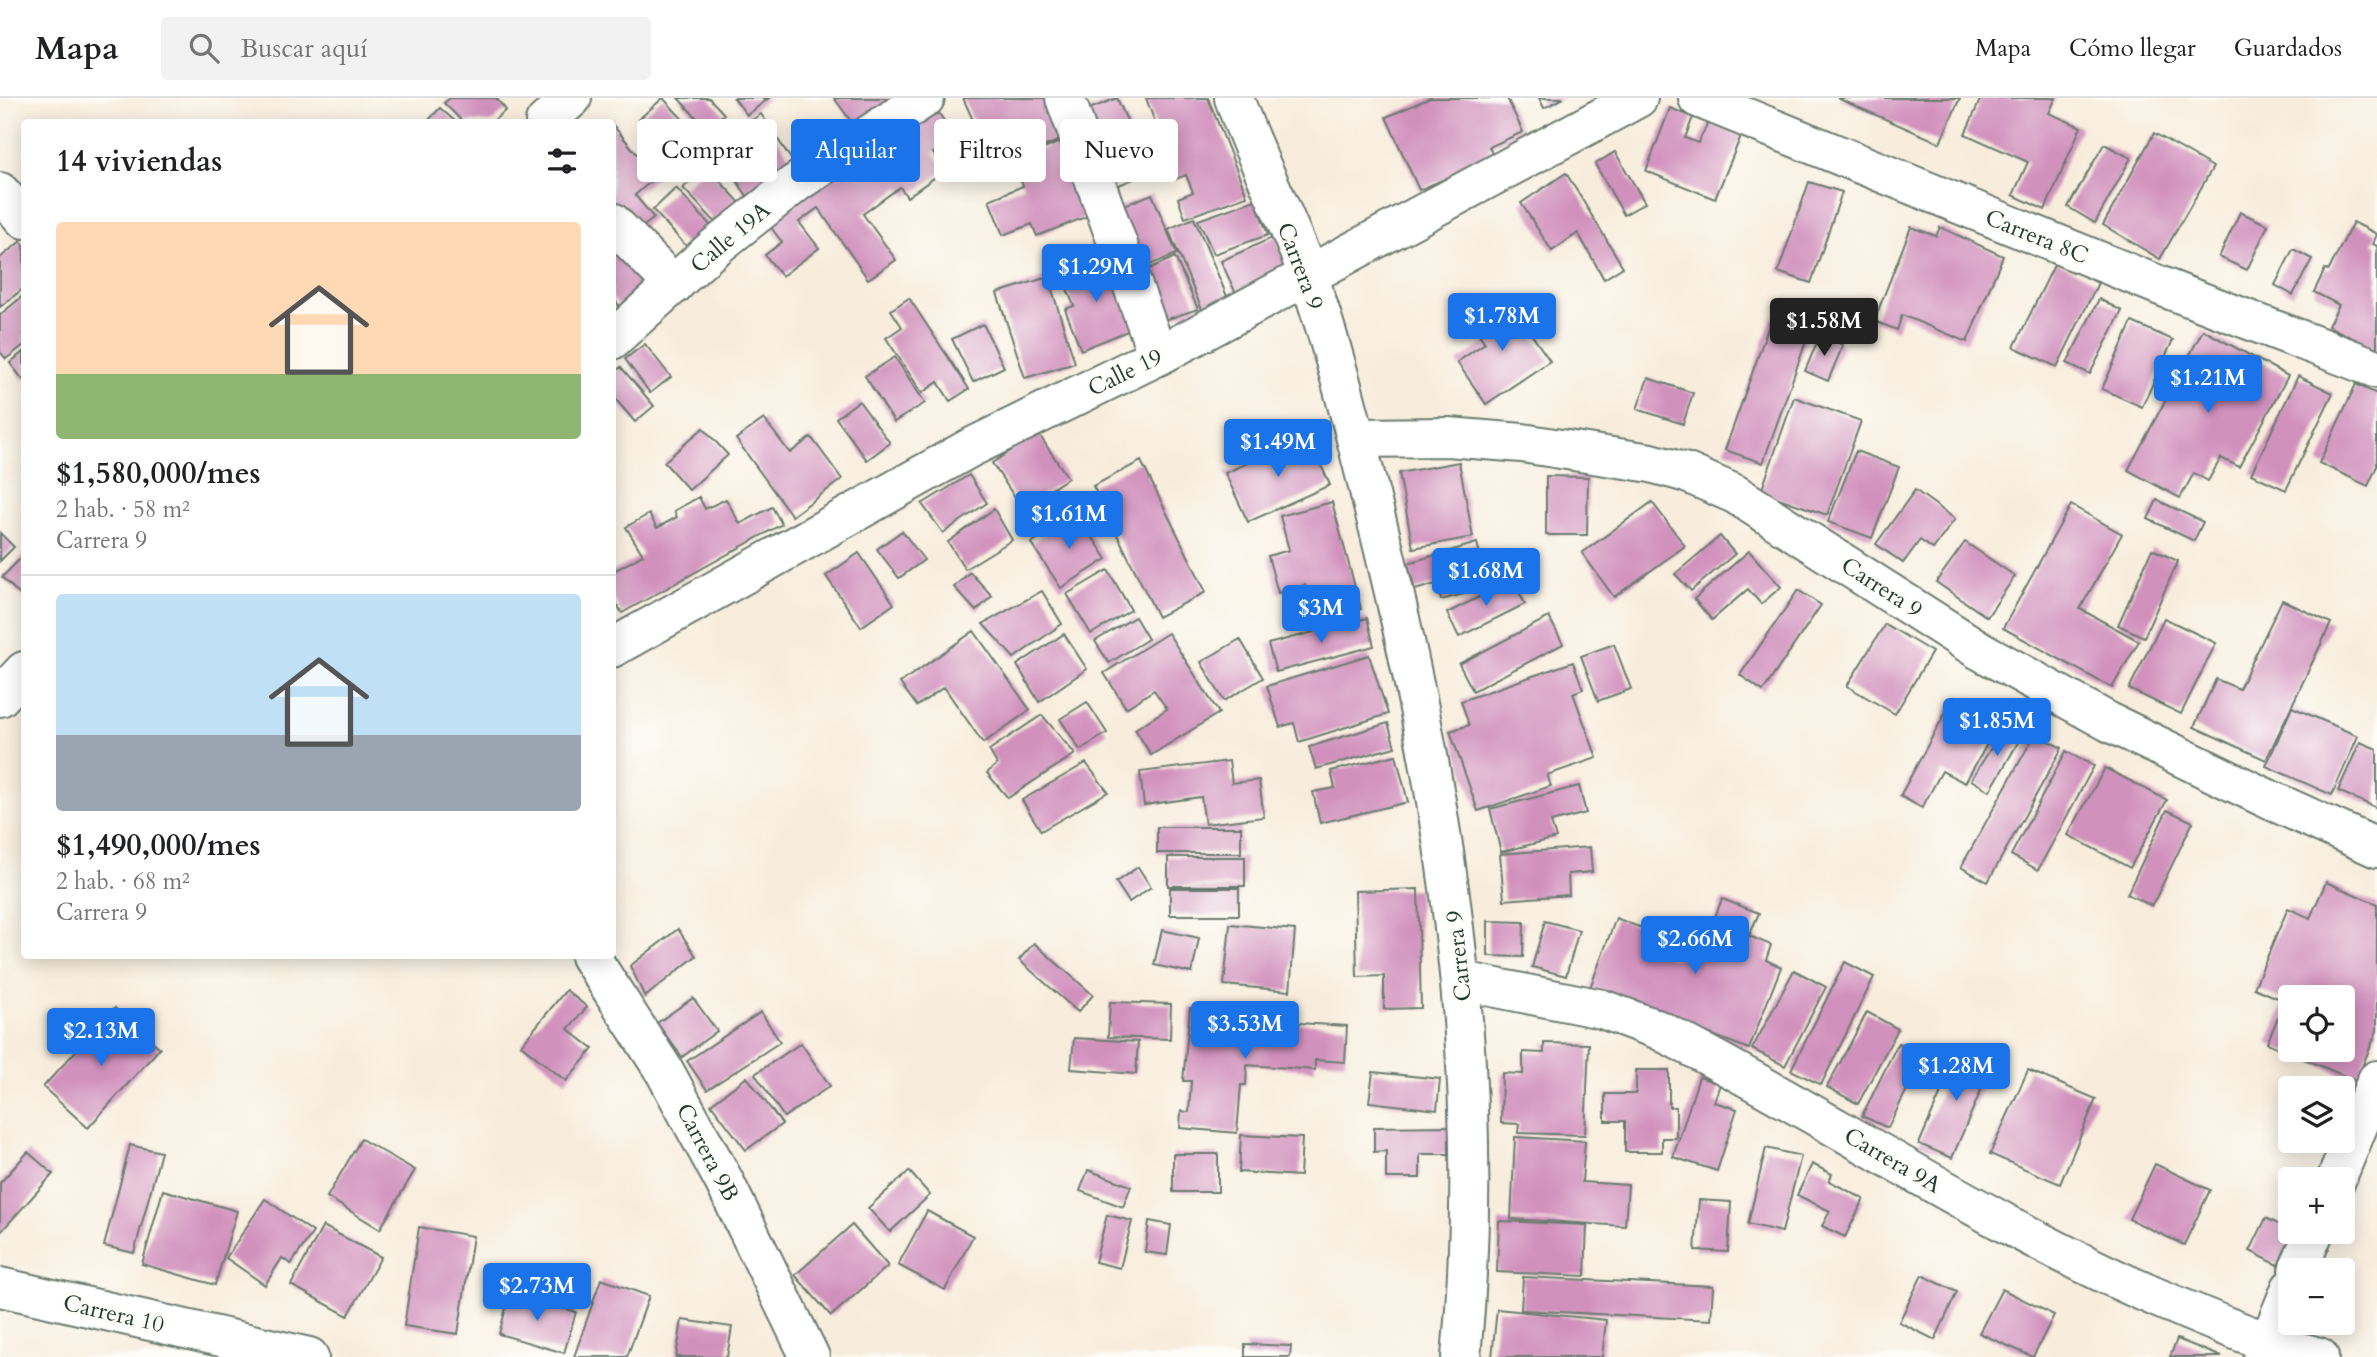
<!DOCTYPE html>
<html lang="es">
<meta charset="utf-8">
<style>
:root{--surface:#fff;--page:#f2f2f2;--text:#202124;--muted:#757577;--line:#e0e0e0;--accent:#1a73e8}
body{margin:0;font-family:Cardo,serif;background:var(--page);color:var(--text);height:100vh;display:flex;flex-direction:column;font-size:26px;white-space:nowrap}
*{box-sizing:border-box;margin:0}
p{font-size:23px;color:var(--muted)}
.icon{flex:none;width:38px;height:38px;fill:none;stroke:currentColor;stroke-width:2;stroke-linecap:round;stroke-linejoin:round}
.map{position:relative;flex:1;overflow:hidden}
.details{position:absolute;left:21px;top:21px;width:595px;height:840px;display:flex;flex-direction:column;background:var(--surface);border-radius:7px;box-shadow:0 4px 18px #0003}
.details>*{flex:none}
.top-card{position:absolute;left:637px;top:21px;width:665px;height:63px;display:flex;gap:14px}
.buttons{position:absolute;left:2278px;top:887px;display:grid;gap:14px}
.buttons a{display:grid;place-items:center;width:77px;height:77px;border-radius:7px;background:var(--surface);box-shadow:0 4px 18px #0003;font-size:35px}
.price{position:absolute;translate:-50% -60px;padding:0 16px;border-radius:7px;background:var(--accent);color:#fff;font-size:23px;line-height:46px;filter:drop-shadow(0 2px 4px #0008)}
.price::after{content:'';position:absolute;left:50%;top:42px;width:21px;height:16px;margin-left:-10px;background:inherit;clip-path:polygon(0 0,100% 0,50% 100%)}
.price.selected{background:#222;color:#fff}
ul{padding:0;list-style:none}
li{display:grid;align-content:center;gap:14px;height:371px;padding:0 35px}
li+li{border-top:2px solid var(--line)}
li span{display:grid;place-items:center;height:217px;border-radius:7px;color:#555}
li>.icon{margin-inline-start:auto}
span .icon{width:126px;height:126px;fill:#fffc;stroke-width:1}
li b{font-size:30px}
h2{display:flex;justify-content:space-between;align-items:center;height:84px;padding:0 35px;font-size:30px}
.chip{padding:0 24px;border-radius:7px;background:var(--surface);box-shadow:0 4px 18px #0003;font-size:24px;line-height:63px}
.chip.selected{background:var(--accent);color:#fff}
header{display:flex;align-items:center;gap:42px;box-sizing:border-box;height:98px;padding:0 35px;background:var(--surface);border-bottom:2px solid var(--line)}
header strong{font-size:33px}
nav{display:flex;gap:38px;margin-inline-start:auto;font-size:24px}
.search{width:490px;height:63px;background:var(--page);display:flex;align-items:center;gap:18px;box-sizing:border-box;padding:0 24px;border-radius:7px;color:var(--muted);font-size:26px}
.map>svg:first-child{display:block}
.building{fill:#d191bd;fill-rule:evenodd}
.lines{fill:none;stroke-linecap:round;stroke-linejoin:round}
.minor-casing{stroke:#6b7b6f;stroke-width:42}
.minor{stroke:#fff;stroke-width:38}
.labels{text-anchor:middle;stroke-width:5;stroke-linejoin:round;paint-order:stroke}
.street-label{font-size:23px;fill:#1f3d34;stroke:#fdfcf7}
</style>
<header>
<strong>Mapa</strong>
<div class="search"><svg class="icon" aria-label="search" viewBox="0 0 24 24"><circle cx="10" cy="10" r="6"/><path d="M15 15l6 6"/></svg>Buscar aquí</div>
<nav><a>Mapa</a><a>Cómo llegar</a><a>Guardados</a></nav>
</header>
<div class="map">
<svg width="2377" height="1259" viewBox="0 0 2377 1259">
<rect width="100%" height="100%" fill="#fdfcf7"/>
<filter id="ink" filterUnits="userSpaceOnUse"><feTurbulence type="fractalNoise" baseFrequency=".0143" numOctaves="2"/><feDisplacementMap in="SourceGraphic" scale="14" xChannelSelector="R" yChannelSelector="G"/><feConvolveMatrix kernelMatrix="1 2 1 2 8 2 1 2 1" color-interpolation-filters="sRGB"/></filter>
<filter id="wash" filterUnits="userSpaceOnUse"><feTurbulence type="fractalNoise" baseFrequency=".00686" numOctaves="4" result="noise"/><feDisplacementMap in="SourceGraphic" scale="28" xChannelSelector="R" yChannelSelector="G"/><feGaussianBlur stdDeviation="1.57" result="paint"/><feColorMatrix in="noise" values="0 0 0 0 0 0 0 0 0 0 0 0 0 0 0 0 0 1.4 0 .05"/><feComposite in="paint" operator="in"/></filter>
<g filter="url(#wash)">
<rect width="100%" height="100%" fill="#f8eddd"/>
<g id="blocks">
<g class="building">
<path d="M450 0H496L506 12 492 24H463L444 5Z"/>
<path d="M663 0 699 39 676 61 639 21Z"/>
<path d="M678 0H709L724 16 707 31Z"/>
<path d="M734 0H769L747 17Z"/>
<path d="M834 0H887L891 6 856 30Z"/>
<path d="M963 0H1055L1071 38 1033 53 1024 33 985 49Z"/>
<path d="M1117 0 1133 36 1094 52 1079 15Z"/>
<path d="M1146 0H1208L1247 98 1185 120 1178 100 1193 94 1186 77 1176 81Z"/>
<path d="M1430 0H1507L1523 34 1489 49 1494 60 1419 92 1386 19Z"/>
<path d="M1539 0H1564L1544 10Z"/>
<path d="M1837 0H1960L1940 45Z"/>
<path d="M1981 0H2056L2049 15 2081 29 2045 112 2013 97 2028 64 1965 36Z"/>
<path d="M933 6 955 40 933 55 945 72 907 99 900 89 863 116 896 162 868 181 818 110 799 124 819 150 782 178 765 157 782 144 763 119Z"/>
<path d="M440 10 456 24H427Z"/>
<path d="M1670 10 1693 19 1685 40 1698 45 1708 25 1741 38 1715 101 1646 73Z"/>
<path d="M761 16 799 73 751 104 713 47Z"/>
<path d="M612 26 656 79 635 97 654 120 631 138 612 116Z"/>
<path d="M2154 35 2213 69 2160 161 2103 127Z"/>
<path d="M1135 38 1150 74 1112 90 1097 53Z"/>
<path d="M1066 42 1096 115 1037 138 1032 126 1003 137 989 102 1023 88 1012 63Z"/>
<path d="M2104 46 2131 60 2095 125 2068 109Z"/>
<path d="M1615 54 1645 105 1624 117 1595 66Z"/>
<path d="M707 69 742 107 720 129 683 90Z"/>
<path d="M1566 75 1623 169 1604 181 1578 135 1552 153 1521 105Z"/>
<path d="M1809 84 1842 94 1811 185 1778 174Z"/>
<path d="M676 90 712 129 689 151 653 112Z"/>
<path d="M1152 96 1177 156 1142 170 1117 110Z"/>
<path d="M1255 102 1268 137 1214 156 1198 122Z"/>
<path d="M2240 114 2268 127 2247 172 2219 159Z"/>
<path d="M1194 120 1229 203 1203 214 1168 131Z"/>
<path d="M2353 124 2377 136 2373 146 2377 148V252L2328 228 2339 207 2314 194 2325 171 2329 172Z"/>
<path d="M1911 129 1936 138 1940 129 2003 158 1967 244 1902 217 1897 232 1874 223Z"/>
<path d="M1276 138 1291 172 1237 198 1221 163Z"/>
<path d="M21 143 24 147V190L0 209V160Z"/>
<path d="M620 149 656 188 626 215 612 200V156Z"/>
<path d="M2293 151 2312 161 2293 197 2275 187Z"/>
<path d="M1106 158 1135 230 1081 252 1065 211 1074 208 1061 176Z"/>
<path d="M1175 159 1198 211 1162 223 1142 174Z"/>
<path d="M2056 163 2098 185 2057 269 2014 249Z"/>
<path d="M1048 179 1075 265 1025 280 997 195Z"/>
<path d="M24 197V247L6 261 0 254V217Z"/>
<path d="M909 200 969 291 950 303 938 284 922 295 886 240 902 229 891 212Z"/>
<path d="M1506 200 1550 263 1486 306 1457 264 1485 245 1471 224Z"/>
<path d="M2099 201 2122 213 2090 276 2067 265Z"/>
<path d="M1772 219 1810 232 1763 365 1725 352Z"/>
<path d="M2132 224 2173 242 2142 309 2102 291Z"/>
<path d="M983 226 1004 269 973 284 952 241Z"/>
<path d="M2203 232 2288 278 2239 369 2221 360 2208 383 2194 375 2180 400 2128 372Z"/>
<path d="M1820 237 1843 247 1828 283 1805 273Z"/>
<path d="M645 246 671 279 650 295 625 261Z"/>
<path d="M24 253V283L10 265Z"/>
<path d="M895 259 925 305 894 324 865 278Z"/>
<path d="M621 269 654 308 635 324 612 297V276Z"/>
<path d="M2298 278 2333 295 2286 392 2251 376Z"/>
<path d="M1648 280 1693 295 1683 326 1637 311Z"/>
<path d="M2356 286 2377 296V368L2368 388 2319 365Z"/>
<path d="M1794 299 1861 323 1827 417 1761 394Z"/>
<path d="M859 303 890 345 867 362 836 320Z"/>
<path d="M764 321 790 355 811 339 842 381 792 418 736 341Z"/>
<path d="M703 330 728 357 689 392 664 364Z"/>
<path d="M1038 335 1068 380 1022 410 992 365Z"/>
<path d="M1308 338 1330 387 1248 424 1225 375Z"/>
<path d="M1856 353 1899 369 1872 440 1828 424Z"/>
<path d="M1141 363 1206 494 1158 519 1093 388Z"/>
<path d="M1459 364 1473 439 1413 450 1399 375Z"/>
<path d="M969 377 987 405 943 435 922 406Z"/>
<path d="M1546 378 1588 379 1587 437H1546Z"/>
<path d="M1053 392 1070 418 1039 437 1023 411Z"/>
<path d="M1915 392 1955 421 1933 451 1920 442 1903 465 1876 446Z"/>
<path d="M699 399 705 411 726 401 740 426 772 409 782 426 622 515 612 498V474L643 457 626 429 649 416 657 430 677 419 674 413Z"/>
<path d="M2157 402 2203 424 2194 443 2148 421Z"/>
<path d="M1332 404 1361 511 1315 524 1305 487 1278 495 1268 458 1289 452 1280 418Z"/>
<path d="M1652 404 1685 448 1614 499 1582 455Z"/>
<path d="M2071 407 2122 436 2080 511 2139 543 2112 590 2003 530Z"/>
<path d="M994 411 1012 442 965 471 948 444Z"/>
<path d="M1077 416 1107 461 1061 490 1031 445Z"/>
<path d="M902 433 924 462 899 480 877 451Z"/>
<path d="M0 435 14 449 0 463Z"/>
<path d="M1720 438 1735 456 1691 493 1675 476Z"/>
<path d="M1965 444 2015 478 1987 519 1936 484Z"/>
<path d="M1477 445 1489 489 1441 502 1436 486 1415 492 1408 465Z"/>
<path d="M2152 451 2178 463 2144 539 2118 527Z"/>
<path d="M1749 453 1781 489 1761 506 1748 491 1712 522 1694 501Z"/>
<path d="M859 455 894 506 861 529 826 478Z"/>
<path d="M23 458 24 459V501L2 479Z"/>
<path d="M1108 472 1131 512 1091 536 1067 496Z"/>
<path d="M970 474 992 498 976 513 954 489Z"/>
<path d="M1513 482 1525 506 1459 539 1447 515Z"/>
<path d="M1798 492 1821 507 1763 593 1740 577Z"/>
<path d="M1042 493 1062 526 1014 560 983 526Z"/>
<path d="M2282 502 2331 525 2266 662 2194 629 2216 581 2239 591Z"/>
<path d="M1135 519 1148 541 1109 565 1095 543Z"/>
<path d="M1549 519 1563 546 1473 593 1459 566Z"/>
<path d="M1367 520 1374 548 1276 574 1268 546Z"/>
<path d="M2164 520 2216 545 2181 616 2129 591Z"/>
<path d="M1885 526 1932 554 1895 616 1847 588Z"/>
<path d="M974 533 1030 612 983 645 944 589 917 608 900 585Z"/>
<path d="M1168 535 1219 615 1151 657 1135 631 1167 611 1154 592 1126 610 1104 575Z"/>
<path d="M1064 536 1087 571 1039 604 1017 567Z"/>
<path d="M1240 541 1263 580 1224 603 1201 564Z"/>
<path d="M1614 546 1631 591 1598 603 1581 558Z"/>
<path d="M1369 557 1388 616 1299 644 1294 625 1280 629 1267 588Z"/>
<path d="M1573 564 1583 591 1573 595 1597 660 1547 677 1551 688 1478 713 1450 633 1469 627 1461 603Z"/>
<path d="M1954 599 2000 623 1965 685 1942 673 1922 710 1900 698Z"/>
<path d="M1087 604 1107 635 1080 652 1060 621Z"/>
<path d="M2292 609 2358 638 2332 697 2266 668Z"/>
<path d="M1042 617 1075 656 1008 700 987 675 997 666 989 652Z"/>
<path d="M1388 625 1395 649 1316 671 1309 649Z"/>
<path d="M2006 626 2023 636 1990 693 1971 682Z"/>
<path d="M2035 636 2062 650 1988 784 1961 769Z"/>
<path d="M2360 644 2377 651V710L2338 693Z"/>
<path d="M2066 653 2094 668 2038 772 2011 757Z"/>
<path d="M1396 657 1408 704 1320 725 1313 694 1335 690 1331 673Z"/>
<path d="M1229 663 1232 685 1259 682 1264 719 1205 726 1201 699 1144 707 1140 674Z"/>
<path d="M1086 665 1108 694 1041 733 1022 702Z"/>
<path d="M2105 670 2167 702 2130 770 2068 737Z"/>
<path d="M1579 688 1586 715 1551 724 1556 740 1501 754 1490 711Z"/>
<path d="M2167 712 2193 724 2152 808 2127 796Z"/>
<rect x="1157" y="729" width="84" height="26"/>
<path d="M1590 749 1592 774 1568 776 1569 797 1504 802 1500 756Z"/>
<rect x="1168" y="759" width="77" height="29"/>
<path d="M1138 769 1151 789 1129 804 1116 784Z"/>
<path d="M2326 784 2377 806V933L2356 983 2267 945 2285 903 2254 890 2288 810 2310 820ZM2291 900H2343V952H2291Z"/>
<rect x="1170" y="790" width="69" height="27"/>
<path d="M1418 791 1421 910 1384 911V878L1357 879 1355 793Z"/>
<path d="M1722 801 1759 815 1749 838 1771 847 1766 862 1781 869 1749 951 1590 890 1616 820 1655 835 1649 851 1675 861 1681 845 1702 853Z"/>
<path d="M1488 823 1524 824 1523 859 1488 858Z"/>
<path d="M1545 823 1579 832 1566 878 1532 869Z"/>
<path d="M1230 826 1295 832 1290 893 1224 887Z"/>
<path d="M678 831 696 858 645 899 630 868Z"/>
<path d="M1162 832 1199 840 1192 875 1154 867Z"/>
<path d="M1034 845 1093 897 1078 914 1019 862Z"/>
<path d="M1845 864 1874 879 1821 987 1791 972Z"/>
<path d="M1794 872 1826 889 1785 968 1752 951Z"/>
<path d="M566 892 587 909 568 931 593 951 566 983 521 947Z"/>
<path d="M693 900 717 933 682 959 657 925Z"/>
<path d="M1110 904 1171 906 1170 941 1108 939Z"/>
<path d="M115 910 160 950 88 1030 43 989Z"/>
<path d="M1190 910 1227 913 1226 930 1251 931 1252 922 1347 928 1345 964 1315 962V972L1247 967 1246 987H1241L1237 1035 1180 1030 1181 1013 1189 1014 1191 983H1183Z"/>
<path d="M761 914 780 944 707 992 687 963Z"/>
<path d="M1867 914 1898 931 1858 1006 1827 989Z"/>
<path d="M1074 940 1138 944 1136 976 1071 971Z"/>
<path d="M801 945 830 988 784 1019 755 976Z"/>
<path d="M1544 945 1589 946 1585 1037 1518 1035 1519 1026 1501 1025 1502 975 1523 976V954L1544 955Z"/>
<path d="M1898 945 1924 957 1888 1030 1862 1018Z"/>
<path d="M1960 950 1993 964 1952 1060 1919 1046Z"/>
<path d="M1636 972H1669V1009H1676V1040H1662V1054H1625V1023H1605V996H1636Z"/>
<path d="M2028 972 2096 1001 2060 1086 1990 1056Z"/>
<path d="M1373 974 1440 981 1437 1012 1369 1004Z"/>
<path d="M747 979 782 1026 746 1052 711 1006Z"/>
<path d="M1699 979 1720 986 1714 1004 1737 1011 1717 1073 1673 1059Z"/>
<path d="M1452 1028V1056H1420V1080H1386V1053L1374 1054V1029Z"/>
<path d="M1241 1037 1302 1040 1300 1078 1239 1074Z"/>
<path d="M1515 1039 1585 1043 1582 1084 1628 1087 1625 1128 1511 1121Z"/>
<path d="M361 1041 415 1072 380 1131 327 1099Z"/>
<path d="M130 1047 161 1054 134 1155 104 1148Z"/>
<path d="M1766 1050 1801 1058 1782 1134 1748 1126Z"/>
<path d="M28 1054 53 1076 0 1135V1085Z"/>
<rect x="1173" y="1056" width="45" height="38"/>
<path d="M1812 1066 1832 1076 1829 1083 1864 1101 1845 1139 1822 1128 1830 1113 1797 1097Z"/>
<path d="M2155 1066 2210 1092 2184 1147 2129 1121Z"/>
<path d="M1088 1072 1131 1088 1123 1109 1080 1093Z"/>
<path d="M909 1073 930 1097 890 1134 868 1110Z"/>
<path d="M163 1092 237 1113 215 1187 142 1166Z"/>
<path d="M265 1101 313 1134 291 1166 282 1160 265 1187 226 1160Z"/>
<path d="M1699 1102 1731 1104 1728 1154 1695 1152Z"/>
<path d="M927 1113 973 1138 945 1192 898 1167Z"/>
<path d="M1107 1117 1132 1123 1120 1170 1095 1164Z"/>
<path d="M2266 1120 2294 1134 2284 1170 2250 1153Z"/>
<path d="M1149 1123 1171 1127 1167 1157 1145 1154Z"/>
<path d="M1499 1123 1587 1127 1585 1178 1497 1174Z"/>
<path d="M852 1127 888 1168 831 1218 795 1177Z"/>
<path d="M323 1128 381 1159 348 1218 291 1187Z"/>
<path d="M419 1129 473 1138 458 1236 404 1228Z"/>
<path d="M1922 1177 1957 1194 1935 1242 1899 1224Z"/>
<path d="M1523 1179 1713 1188 1711 1222 1521 1212Z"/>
<path d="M601 1181 649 1198 627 1259H574Z"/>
<path d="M2002 1191 2054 1217 2033 1259 1979 1235Z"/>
<path d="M510 1195 576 1214 564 1255 499 1236Z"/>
<path d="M1497 1211 1606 1222 1602 1259H1492Z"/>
<path d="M682 1222 732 1229 727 1259H676Z"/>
<path d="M2177 1241 2222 1259H2170Z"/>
<path d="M1245 1246 1291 1248 1290 1259H1245Z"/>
</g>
</g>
</g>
<g filter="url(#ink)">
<use href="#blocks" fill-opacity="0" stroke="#6b7b6f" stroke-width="2"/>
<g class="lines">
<defs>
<g id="minor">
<path d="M1065 0 1158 258"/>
<path d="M1234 0C1255 61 1287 118 1309 180 1338 263 1358 350 1380 436 1447 706 1488 981 1461 1259"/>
<path d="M1698 0 2168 191 2377 271"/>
<path d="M545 24 572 0"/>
<path d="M0 94 24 121"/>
<path d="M612 124 674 187"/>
<path d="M612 242 714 150 796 85 925 0"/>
<path d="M1356 340 1448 339 1522 345 1651 365 1687 375 1735 396 1979 552 2109 624 2266 700 2377 750"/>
<path d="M612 550 970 350 1158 258 1638 0"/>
<path d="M0 599 24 573"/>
<path d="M590 858 665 974 724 1083 810 1259"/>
<path d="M1462 883 1602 911 1659 932C1829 1019 1989 1128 2165 1203 2218 1225 2263 1245 2319 1259"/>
<path d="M2336 1082 2377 982"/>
<path d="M2298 1172 2314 1134"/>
<path d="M0 1189 309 1259"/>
<path d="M2263 1259 2291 1190"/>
</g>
</defs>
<use href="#minor" class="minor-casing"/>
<use href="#minor" class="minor"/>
</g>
</g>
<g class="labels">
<g class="street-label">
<text transform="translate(2037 138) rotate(22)" y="8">Carrera 8C</text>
<text transform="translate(730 139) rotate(-40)" y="8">Calle 19A</text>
<text transform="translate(1301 168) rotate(69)" y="8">Carrera 9</text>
<text transform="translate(1125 274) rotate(-26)" y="8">Calle 19</text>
<text transform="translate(1882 489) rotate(33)" y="8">Carrera 9</text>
<text transform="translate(1458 858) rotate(-96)" y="8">Carrera 9</text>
<text transform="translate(708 1054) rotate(62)" y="8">Carrera 9B</text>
<text transform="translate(1893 1062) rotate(30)" y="8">Carrera 9A</text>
<text transform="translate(114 1215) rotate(13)" y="8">Carrera 10</text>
</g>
</g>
</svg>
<div class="buttons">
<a><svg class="icon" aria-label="locate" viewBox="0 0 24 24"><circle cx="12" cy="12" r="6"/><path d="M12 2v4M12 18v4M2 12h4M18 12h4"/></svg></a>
<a><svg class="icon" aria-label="layers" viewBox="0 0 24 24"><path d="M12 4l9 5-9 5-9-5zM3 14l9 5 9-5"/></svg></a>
<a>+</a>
<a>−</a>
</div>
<b class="price" style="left:1096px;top:206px">$1.29M</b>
<b class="price" style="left:1502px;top:255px">$1.78M</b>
<b class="price selected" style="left:1824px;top:260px">$1.58M</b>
<b class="price" style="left:2208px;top:317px">$1.21M</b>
<b class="price" style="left:1278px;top:381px">$1.49M</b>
<b class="price" style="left:1069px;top:453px">$1.61M</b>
<b class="price" style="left:1486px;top:510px">$1.68M</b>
<b class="price" style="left:1321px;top:547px">$3M</b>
<b class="price" style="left:1997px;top:660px">$1.85M</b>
<b class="price" style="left:1695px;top:878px">$2.66M</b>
<b class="price" style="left:1245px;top:963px">$3.53M</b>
<b class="price" style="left:101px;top:970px">$2.13M</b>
<b class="price" style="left:1956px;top:1005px">$1.28M</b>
<b class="price" style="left:537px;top:1225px">$2.73M</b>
<div class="top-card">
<a class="chip">Comprar</a>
<a class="chip selected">Alquilar</a>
<a class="chip">Filtros</a>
<a class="chip">Nuevo</a>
</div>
<section class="details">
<h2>14 viviendas<svg class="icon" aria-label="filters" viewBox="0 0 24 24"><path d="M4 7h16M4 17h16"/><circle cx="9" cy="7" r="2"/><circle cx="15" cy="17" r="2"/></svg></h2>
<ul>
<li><span style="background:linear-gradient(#ffd9b3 70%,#8fb573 0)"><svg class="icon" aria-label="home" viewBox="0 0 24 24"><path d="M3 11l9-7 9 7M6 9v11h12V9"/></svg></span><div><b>$1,580,000/mes</b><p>2 hab. · 58 m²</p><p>Carrera 9</p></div></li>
<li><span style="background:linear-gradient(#bfe0f5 65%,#9aa5b1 0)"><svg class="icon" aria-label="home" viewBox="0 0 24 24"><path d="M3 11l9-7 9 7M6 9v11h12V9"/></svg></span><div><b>$1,490,000/mes</b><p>2 hab. · 68 m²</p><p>Carrera 9</p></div></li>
</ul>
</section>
</div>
